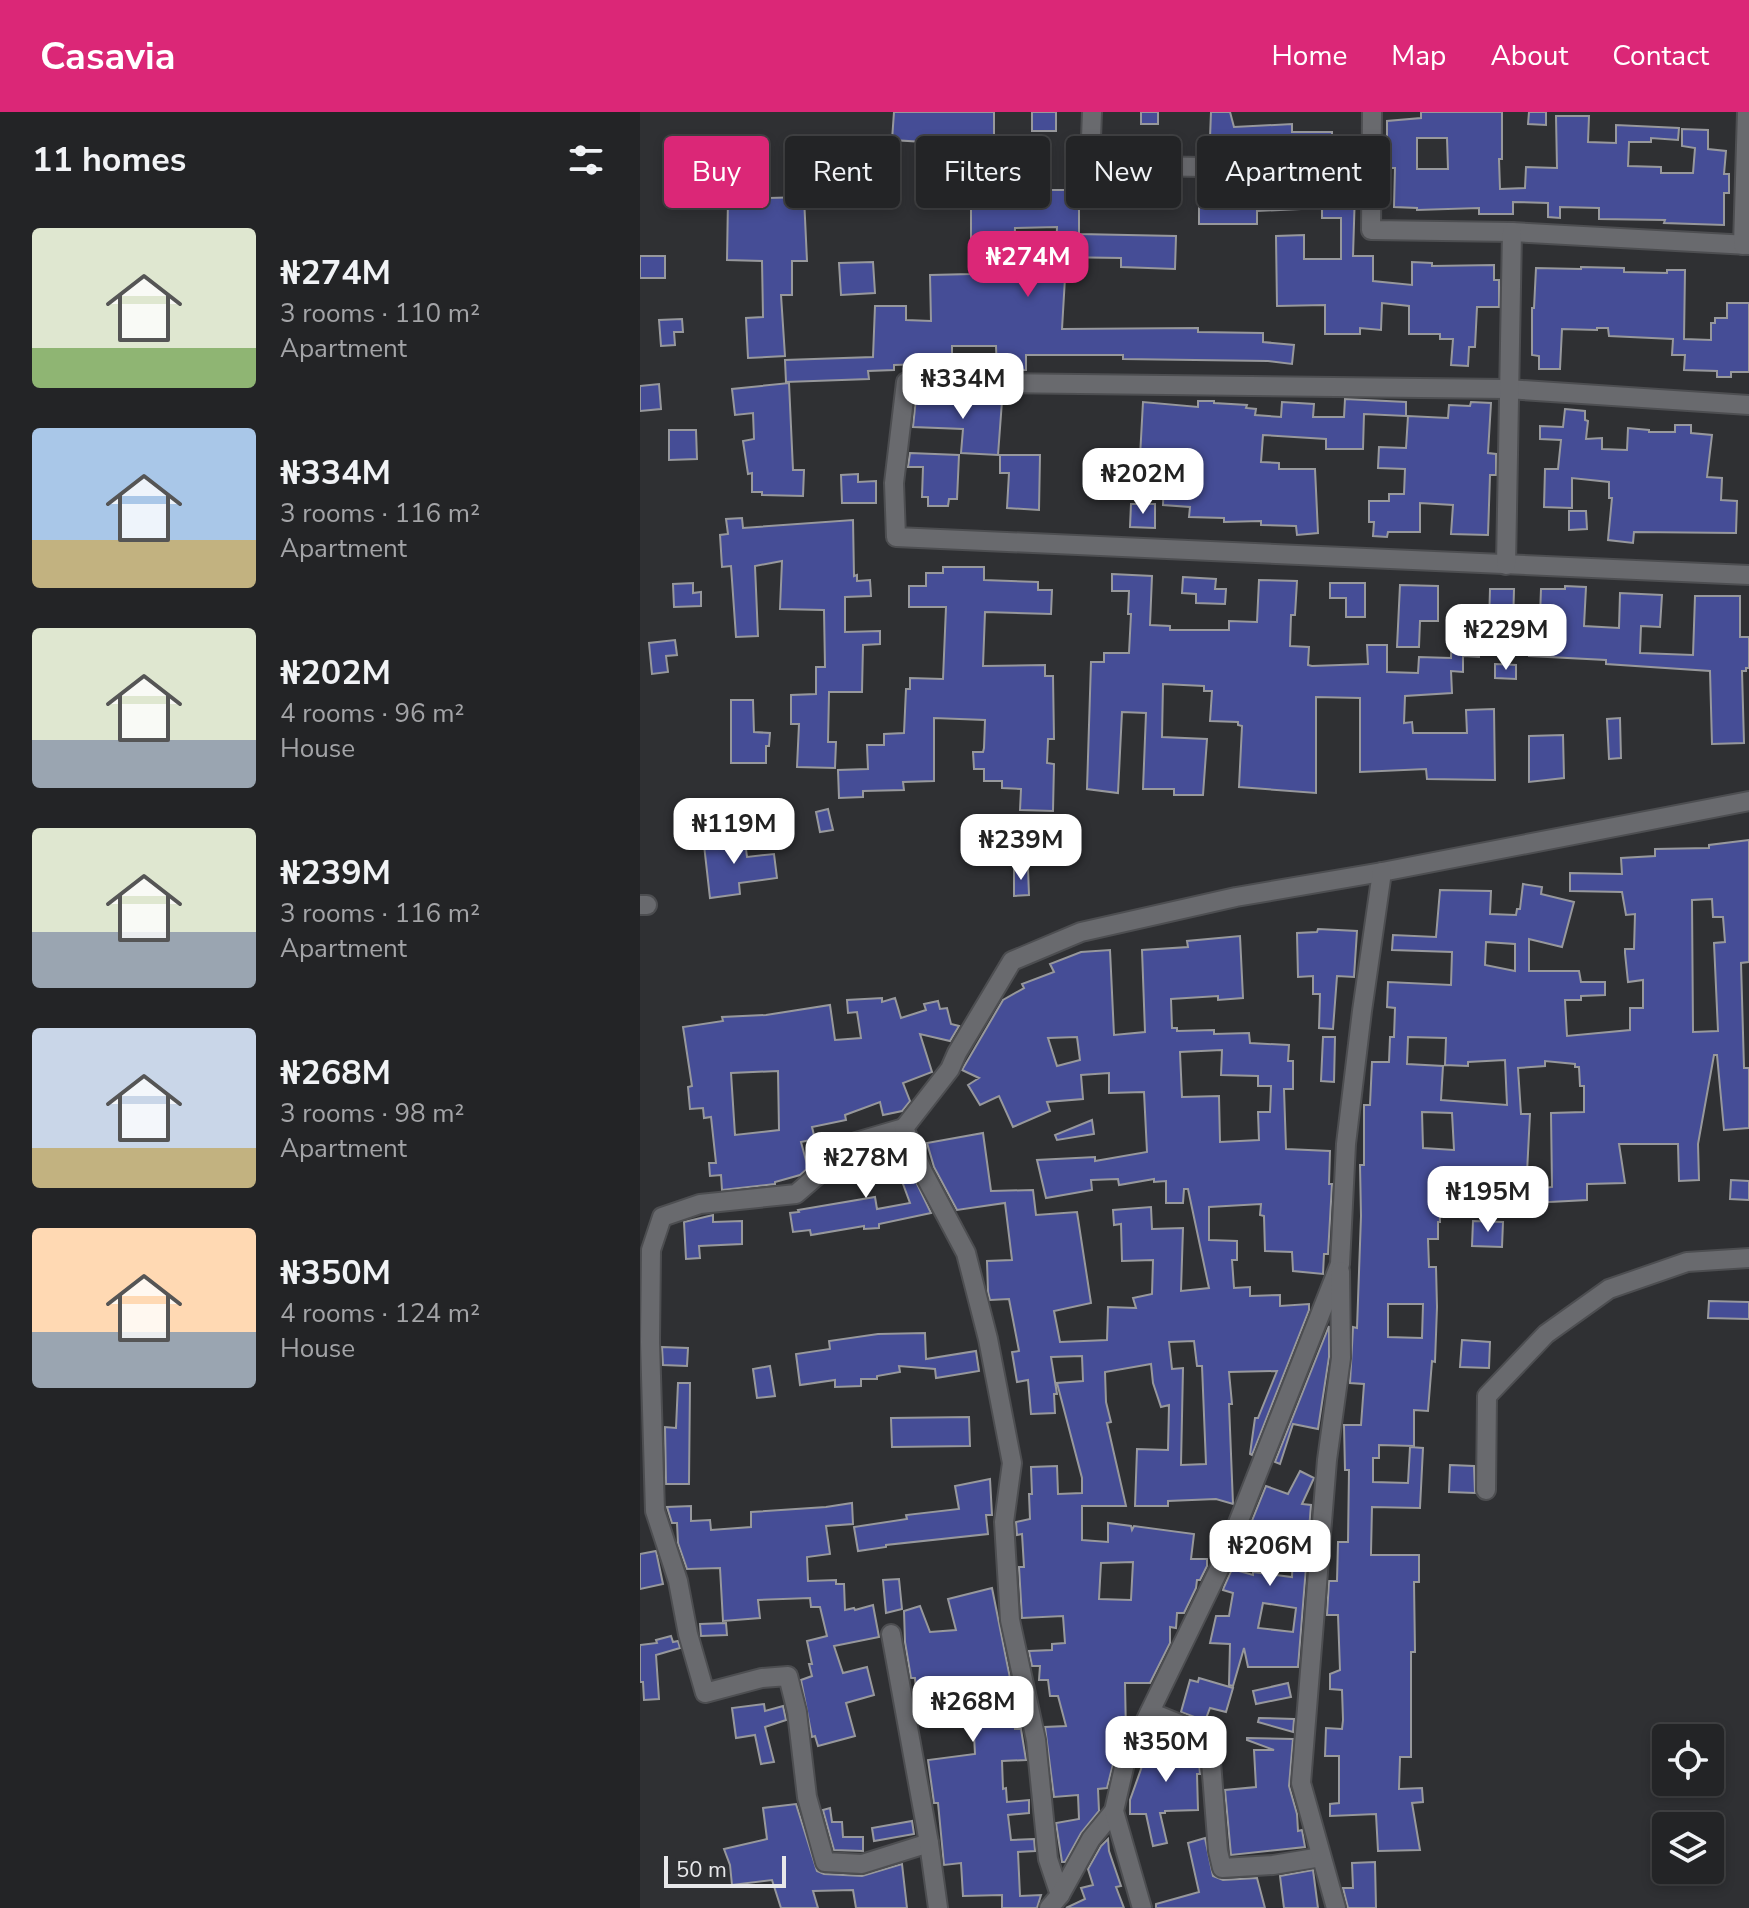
<!DOCTYPE html>
<meta charset="utf-8">
<style>
:root{--surface:#232426;--page:#2f3032;--text:#f1f3f6;--muted:#a3a4a7;--line:#404143;--accent:#db2777}
body{margin:0;font-family:"Nunito Sans",sans-serif;background:var(--page);color:var(--text);height:100vh;display:flex;flex-direction:column;font-size:30px;white-space:nowrap}
*{box-sizing:border-box;margin:0}
p{font-size:26px;color:var(--muted)}
.icon{flex:none;width:44px;height:44px;fill:none;stroke:currentColor;stroke-width:2;stroke-linecap:round;stroke-linejoin:round}
.map{position:relative;flex:1;overflow:hidden}
.side{display:flex;flex-direction:column;background:var(--surface);width:640px}
.side>*{flex:none}
.hud{position:absolute;left:24px;top:24px;width:760px;height:72px;display:flex;gap:16px}
.buttons{position:absolute;left:1012px;top:1612px;display:grid;gap:16px}
.buttons a{display:grid;place-items:center;width:72px;height:72px;border-radius:8px;background:var(--surface);box-shadow:0 4px 12px #0003,0 0 0 2px var(--line);font-size:40px}
.scale{position:absolute;left:24px;bottom:20px;width:122px;box-sizing:border-box;padding-left:8px;border:4px solid #e7e7ea;border-top:0;font-size:22px;line-height:28px;white-space:nowrap;color:#e7e7ea;-webkit-text-stroke:6px #2f3033;paint-order:stroke}
.price{position:absolute;translate:-50% -68px;padding:0 18px;border-radius:16px;background:#fff;color:#222;font-size:26px;line-height:52px;filter:drop-shadow(0 2px 4px #0008)}
.price::after{content:'';position:absolute;left:50%;top:48px;width:24px;height:18px;margin-left:-12px;background:inherit;clip-path:polygon(0 0,100% 0,50% 100%)}
.price.selected{background:var(--accent);color:#fff}
ul{padding:0;list-style:none}
li{display:flex;align-items:center;gap:24px;height:200px;padding:0 32px}
li span{display:grid;place-items:center;flex:none;width:224px;height:160px;border-radius:8px;color:#555}
li>.icon{margin-inline-start:auto}
span .icon{width:96px;height:96px;fill:#fffc;stroke-width:1}
li b{font-size:34px}
h2{display:flex;justify-content:space-between;align-items:center;height:96px;padding:0 32px;font-size:34px}
.chip{padding:0 28px;border-radius:8px;background:var(--surface);box-shadow:0 4px 12px #0003,0 0 0 2px var(--line);font-size:28px;line-height:72px}
.chip.selected{background:var(--accent);color:#fff}
header{display:flex;align-items:center;gap:48px;box-sizing:border-box;height:112px;padding:0 40px;background:var(--accent);color:#fff}
header strong{font-size:38px}
nav{display:flex;gap:44px;margin-inline-start:auto;font-size:28px}
main{display:flex;flex:1;min-height:0}
.map>svg:first-child{display:block}
.building{fill:#454d96;stroke:#97989c;stroke-width:2;fill-rule:evenodd}
.lines{fill:none;stroke-linecap:round;stroke-linejoin:round}
.minor-casing{stroke:#4d4e51;stroke-width:22}
.minor{stroke:#696a6e;stroke-width:18}
</style>
<header>
<strong>Casavia</strong>
<nav><a>Home</a><a>Map</a><a>About</a><a>Contact</a></nav>
</header>
<main>
<section class="side">
<h2>11 homes<svg class="icon" aria-label="filters" viewBox="0 0 24 24"><path d="M4 7h16M4 17h16"/><circle cx="9" cy="7" r="2"/><circle cx="15" cy="17" r="2"/></svg></h2>
<ul>
<li><span style="background:linear-gradient(#dfe7d0 75%,#8fb573 0)"><svg class="icon" aria-label="home" viewBox="0 0 24 24"><path d="M3 11l9-7 9 7M6 9v11h12V9"/></svg></span><div><b>₦274M</b><p>3 rooms · 110 m²</p><p>Apartment</p></div></li>
<li><span style="background:linear-gradient(#a9c7e8 70%,#c2b280 0)"><svg class="icon" aria-label="home" viewBox="0 0 24 24"><path d="M3 11l9-7 9 7M6 9v11h12V9"/></svg></span><div><b>₦334M</b><p>3 rooms · 116 m²</p><p>Apartment</p></div></li>
<li><span style="background:linear-gradient(#dfe7d0 70%,#9aa5b1 0)"><svg class="icon" aria-label="home" viewBox="0 0 24 24"><path d="M3 11l9-7 9 7M6 9v11h12V9"/></svg></span><div><b>₦202M</b><p>4 rooms · 96 m²</p><p>House</p></div></li>
<li><span style="background:linear-gradient(#dfe7d0 65%,#9aa5b1 0)"><svg class="icon" aria-label="home" viewBox="0 0 24 24"><path d="M3 11l9-7 9 7M6 9v11h12V9"/></svg></span><div><b>₦239M</b><p>3 rooms · 116 m²</p><p>Apartment</p></div></li>
<li><span style="background:linear-gradient(#c9d6e8 75%,#c2b280 0)"><svg class="icon" aria-label="home" viewBox="0 0 24 24"><path d="M3 11l9-7 9 7M6 9v11h12V9"/></svg></span><div><b>₦268M</b><p>3 rooms · 98 m²</p><p>Apartment</p></div></li>
<li><span style="background:linear-gradient(#ffd9b3 65%,#9aa5b1 0)"><svg class="icon" aria-label="home" viewBox="0 0 24 24"><path d="M3 11l9-7 9 7M6 9v11h12V9"/></svg></span><div><b>₦350M</b><p>4 rooms · 124 m²</p><p>House</p></div></li>
</ul>
</section>
<div class="map">
<svg width="1109" height="1796" viewBox="0 0 1109 1796">
<rect width="100%" height="100%" fill="#2f3033"/>
<g class="building">
<path d="M254 0H354V38H284V30L252 28Z"/>
<rect x="392" y="0" width="24" height="19"/>
<rect x="501" y="0" width="17" height="12"/>
<path d="M571 0H590L594 15 652 12V20H692V43H669V36H606V27L570 26Z"/>
<path d="M781 0H862V47H859L860 77 885 76 886 55 917 56 916 4H949L948 30 976 31V13L1039 16 1038 28 1011 26V30H989L988 54 1021 55V61H1053L1055 36 1042 34V17L1068 18V37L1086 39 1084 62H1089V81H1084V113L1024 111 1025 108 959 107V96L920 95V106L908 105V91L873 90V102H839V96L777 98V96L754 95 755 56H747V9L781 6ZM777 26H807L808 57H777Z"/>
<path d="M889 0H906V13L888 12Z"/>
<path d="M226 23H244L245 40H226Z"/>
<path d="M34 38 70 40 69 70 33 69Z"/>
<path d="M97 76H129V86L164 85 167 149H152V183H141L145 244 108 246 106 206 123 205 122 149 87 148 88 87H96Z"/>
<path d="M290 78H439V122L536 124 535 157 481 155V146L416 145 417 115 375 116 374 145 426 149 422 217 558 216V220L623 221V230L654 233 652 252 628 249 483 247V243H386V258L357 259 356 234H312V256H285V252L254 253V258L228 259 229 267 146 270 145 248 233 245 235 194H266V208L291 209 290 163 331 162V96L291 97Z"/>
<path d="M715 79 713 144H733V169L772 173V150L792 151V154L854 153V168H859V195H837L835 235H829L828 254 811 253 813 227H800V222H769V194L742 191 741 218 720 216V222H685V193L637 194 636 124 664 123V147H701V106H682V96L617 99V112H559V84L617 86Z"/>
<rect x="0" y="144" width="25" height="22"/>
<path d="M233 150 235 181 201 183 199 151Z"/>
<path d="M941 155 984 156V160L1027 161V158H1045L1044 227 1071 228V211H1075V206H1087V191H1109V260H1091V265H1077V259L1044 258 1045 243H1032L1033 227 969 224 968 216H957V218L922 217 920 257H899V244L892 243V196H894L896 156 941 157Z"/>
<path d="M42 207 43 220H34L35 233 21 234 19 208Z"/>
<path d="M149 271 153 358H164L163 384 122 383V380H112V361L108 362 103 329 114 327 113 301 95 303 92 277Z"/>
<path d="M19 272 21 297 0 299V274Z"/>
<path d="M283 284 362 289 358 343 321 341 323 317 273 315 276 286H283Z"/>
<path d="M705 287 766 290V304L724 302 723 337H686V327L623 323 621 350 639 351V357H675L678 421 657 423 656 414 621 413V409L584 410V406L549 405 550 395 523 393 524 365 488 364V379L450 378V344L500 345 503 290 558 295V289H574V291L607 293 606 296 616 297 615 303 641 305 642 290 674 292 673 305H704Z"/>
<path d="M831 290 851 291 848 341 856 342V363H850L848 423 811 422 813 393 780 391V420H748L747 425 733 424 734 410H729V389H749V382H764L765 357 738 356 739 335 766 336 768 304 808 306 809 293 830 294Z"/>
<path d="M925 297 945 299V308L948 309 946 327 962 326V337L987 338 988 316 1009 318V320H1035V313H1051V321L1072 323 1067 365 1082 366 1081 388 1097 389 1096 421 994 420 993 431 968 428 972 386H969V370L932 366V396L904 395 905 357H918L921 328 900 327V314L923 315Z"/>
<path d="M29 318H56L57 347 29 348Z"/>
<path d="M270 341 319 343 317 387H309L308 394H288V385H282L283 355H268Z"/>
<path d="M360 343H400L399 398 367 396 369 361H360Z"/>
<path d="M218 362V370L236 369V391H202L201 363Z"/>
<path d="M491 392H515V416L490 415Z"/>
<path d="M929 399H946L947 417 929 418Z"/>
<path d="M102 406 103 416 213 408 214 464 217 463V469L230 468 231 484 205 485V520L240 519V532L223 533 222 580H189L188 630H196L195 656 157 655 159 612H151V583L176 582V555H185L184 498 140 497 142 449 115 454 118 524 96 525 91 454 82 455 80 423 88 422 86 407Z"/>
<path d="M303 455H344V468L398 470V478H412L411 502 345 500 343 554 405 553V564H413L414 627H408L407 651 414 652 413 699 380 698 381 677 362 676V669H344V657H334L333 640H343L344 636 345 608 294 606V669L263 670 264 678 223 679V685L199 686 198 658 228 657 227 633H244V622L264 621 266 577H270V566L303 567 306 495H269V474H286V461H303Z"/>
<path d="M472 462 512 464 510 513 530 514V518H589V509L617 510 619 468 657 469 655 503H651L650 534 669 535 668 553 672 554 728 552 727 533H747V560L778 561 779 545 811 546 812 517 824 518V522L840 520 839 545 823 544V560L811 559 812 581 765 584 764 611 772 610 773 621H827L826 598 854 597 855 668 787 667 786 657 720 660V586L676 585V681L599 675 602 614 598 613V610L570 609 572 579H564V574L523 572 522 625 567 627 563 683H534V677H503L506 601 482 600 478 681 447 677 451 550H464V541H489L491 502H488L489 479H472Z"/>
<path d="M543 465 576 467 575 477H586L585 492 556 491V482L542 481Z"/>
<path d="M53 471V481L61 480V494L34 495 33 472Z"/>
<path d="M690 471H725V505H706V486H690Z"/>
<path d="M760 473 798 474V509H780L779 535H757Z"/>
<path d="M925 474 946 475 944 514 979 516 980 481 1022 483 1020 515 1001 514 1000 541 1053 543 1055 484H1100V525H1109V556H1106V559H1102L1104 631 1072 632 1070 559 966 552V548L889 544 891 503 900 504 901 477H925Z"/>
<path d="M850 477H874L873 514 849 513Z"/>
<path d="M35 528 37 543 26 544 28 560 12 562 9 531Z"/>
<path d="M855 552 876 553V567L855 566Z"/>
<path d="M91 588H113L114 620 130 621 129 634H126V651H91Z"/>
<path d="M980 606 981 646 969 647 967 607Z"/>
<path d="M923 623 924 666 889 670V624Z"/>
<path d="M188 697 193 718 180 720 176 700Z"/>
<path d="M80 722 82 732 105 729 107 745 134 742 137 766 99 771 100 782 70 786 63 724Z"/>
<path d="M1109 728V850L1101 851 1104 956H1109V1016L1084 1018 1077 943H1074L1058 1032 1059 1068 1039 1069 1038 1032H979L985 1071 947 1072V1088L891 1091 890 1078 912 1075 911 1001 944 1000V974H940L939 955H935V952L905 949V954L878 956 881 1002H890L886 1080 799 1077 800 1110H798V1127H788L789 1155H796L797 1195 795 1250 792 1249 788 1299 774 1298V1334L739 1333V1346H733V1370L768 1371 770 1335 783 1336 780 1396 732 1395 731 1441V1443H779V1470H774L775 1540H771V1645H760L759 1677 782 1676 783 1690 772 1691 780 1738 738 1739 736 1702 690 1704V1692L699 1691V1644H685L686 1616 702 1617 703 1608 702 1578 690 1577V1562L700 1558 698 1503H687L689 1469H697L698 1430H708L709 1358H705L704 1313H721L724 1272 710 1271 713 1215 717 1216 721 1104 720 1053H724V993H730L732 950H749L750 925H754L755 896 747 895 748 870 811 873 812 840 752 838 753 823 796 825 800 778 851 779 850 802 876 803 877 797H880L883 772 902 775 901 782 934 790 922 835 889 827V859H939L941 870H965V883L941 884V888H925L927 924 990 918V896H1003V868L988 870 985 841V837H994L995 802 986 803 982 780 930 779V761L982 762 981 746 1015 744V737L1069 736V733ZM1072 787 1073 805H1083L1085 830 1074 831 1078 919 1053 920 1052 788ZM846 830 875 832V859L845 853ZM768 925 806 926 805 953 828 954V950L865 948 867 993 801 988 803 954 767 952ZM782 1000 812 1001 814 1038 783 1036ZM748 1192H783L782 1226 748 1225Z"/>
<path d="M374 757H388L389 783 374 784Z"/>
<path d="M678 817 717 819 714 865 697 864 693 917 679 916 680 882H673V864L658 865 657 821 677 820Z"/>
<path d="M600 824 603 886 578 888V884L531 887 532 916H537V919L574 918V922L609 921 610 931 649 933 648 949H653V977H644L646 1037 690 1039 689 1072H692L688 1142H684L683 1162 653 1159 652 1140 625 1139 624 1104 620 1103 621 1092 569 1095V1128L597 1129V1148H592L594 1176 610 1175V1184L640 1183V1194L669 1192V1198L612 1343 610 1342 615 1306H618L637 1259 589 1260 592 1292H589L593 1392 576 1387 528 1389V1394H495L497 1337 528 1338 529 1293 521 1295 513 1271 511 1252 465 1260 466 1290 471 1310 467 1311 486 1394H442V1428L468 1430V1411L491 1414 492 1418 494 1414 554 1422 551 1447H567V1454L560 1468H557L556 1476 544 1501H537L536 1516 530 1515V1531L510 1571H485L486 1622 479 1636H472L473 1652 467 1676 458 1677 459 1699 441 1721 425 1750H422L416 1711 439 1707 438 1683 414 1685 405 1615 426 1614 418 1584H410L408 1568H399L400 1554H392L389 1539 412 1538V1532L425 1531 423 1504 382 1506 379 1455H384L382 1422 377 1423 376 1410 390 1407 389 1382H392L391 1355 417 1354 418 1382 442 1381V1366L417 1271 443 1269 442 1244 411 1245 417 1282H414L415 1301 391 1302 388 1268 377 1270 372 1240 379 1239 369 1187 350 1188 348 1180 347 1149 372 1148 365 1091 317 1098 294 1055 287 1031 343 1021 351 1079 393 1078 396 1103 437 1100 451 1191 414 1199 420 1230 467 1228 468 1195 496 1196 493 1186 512 1182 513 1148 482 1149 481 1112 474 1113 473 1098 511 1095 512 1117 543 1116 541 1179 569 1176 548 1077H544L543 1091H526V1069L514 1070V1067L479 1073 478 1067 451 1068 452 1078 406 1086 397 1048 455 1045V1049L507 1040 504 980 469 981V961L441 963 443 987 407 990 410 999 373 1015 359 984 340 993 328 973 339 966 322 958 363 888 384 876 382 872 414 860 410 852 441 840 470 838 474 923 505 920 502 838 548 835 547 829ZM437 925 440 948 417 954 408 926ZM582 938 581 963 618 964V974H631L630 1000H618L619 1028 580 1030 579 984 542 985 540 940ZM554 1229 557 1254H562L566 1352 541 1353 543 1256 532 1257 529 1230ZM493 1450 491 1488 459 1487 461 1451Z"/>
<path d="M242 886V890L255 886 261 906 286 898 284 892 298 889 300 897 307 896 311 912 319 914 310 929 280 922 292 960 263 971 270 989 262 999 243 1003 240 990 205 1003 206 1008 172 1015 175 1027 161 1030 168 1056 160 1063 135 1070V1072L82 1078 81 1063 70 1064 69 1051H76L71 1005 64 1006 63 996 50 997 48 975 52 974 43 915 83 909 82 905 126 903 190 893 195 928 221 926 217 900 208 901 207 888ZM138 959 139 1018 95 1023 91 961Z"/>
<path d="M683 925H695L694 970 681 969Z"/>
<path d="M452 1008 454 1022 417 1028 415 1023Z"/>
<path d="M257 1030 291 1101 239 1112V1116L224 1117V1114L171 1123 170 1118 153 1120 150 1101 159 1100 158 1098 235 1085 237 1097 270 1091 256 1053 228 1063 219 1043Z"/>
<path d="M1091 1068 1109 1069V1088L1090 1087Z"/>
<path d="M73 1103V1110L102 1109V1132L59 1134 60 1146 46 1147 44 1110Z"/>
<path d="M833 1109 863 1110 862 1135 832 1134Z"/>
<path d="M1069 1189 1109 1190V1207L1068 1206Z"/>
<path d="M689 1214V1245L678 1317 653 1312 640 1352 635 1350Z"/>
<path d="M285 1221 286 1247 336 1239 339 1259 296 1266 295 1257 259 1254 260 1260 237 1264V1267H221V1274L195 1275V1268L160 1273 156 1242 190 1237 189 1229 238 1222Z"/>
<path d="M822 1228 850 1230 849 1256 820 1255Z"/>
<path d="M22 1235 48 1236 47 1254 23 1253Z"/>
<path d="M130 1254 135 1284 117 1286 113 1257Z"/>
<path d="M38 1271H50L49 1372H26L25 1315 36 1316Z"/>
<path d="M329 1305 330 1334 252 1335 251 1306Z"/>
<path d="M810 1353 834 1354 835 1381 809 1380Z"/>
<path d="M660 1359 674 1366 662 1392 671 1393 658 1555H608L604 1536 593 1574 589 1573 590 1532 570 1531 576 1504H589L593 1481 583 1478 584 1475 592 1457 613 1463V1460L652 1465 653 1439 633 1435 634 1429 607 1421 626 1374 648 1382ZM623 1491 656 1496 653 1520 618 1516Z"/>
<path d="M350 1367 352 1403H346L348 1422 246 1433V1435L218 1439 214 1415 267 1407 266 1403 319 1397 315 1374Z"/>
<path d="M212 1391 213 1412 186 1414 190 1442 167 1445 168 1469 196 1468V1472H204L205 1498 214 1496 215 1498 233 1493 239 1525 194 1534 203 1561 227 1555 234 1583 206 1591 215 1624 178 1634 175 1624 172 1625 161 1568 172 1564 169 1552H172L167 1529 187 1524 180 1495H171L170 1486 118 1488 120 1506 83 1509 80 1456 47 1457 38 1431 37 1411H32L27 1395 51 1394V1409L70 1408 71 1418 111 1415V1400L186 1395Z"/>
<path d="M16 1439 23 1472 0 1477V1442Z"/>
<path d="M259 1467 262 1497 246 1501 243 1468Z"/>
<path d="M352 1476 371 1571 375 1617H381L386 1648 362 1649 363 1677 366 1676 367 1690 389 1688V1701L368 1703 371 1728 394 1727 395 1739 378 1740 380 1784 401 1783 397 1796H362V1783L323 1784 321 1751 304 1753 298 1691H294L288 1648 335 1642 333 1604 278 1606 275 1566H271L265 1530 264 1499 280 1494 290 1520 316 1518 308 1487Z"/>
<path d="M86 1511 87 1523 61 1524 60 1512Z"/>
<path d="M31 1524 33 1530 38 1529 40 1536 16 1543 19 1587 4 1588 3 1570H0V1533L17 1531 16 1528Z"/>
<path d="M559 1566 593 1576 586 1600 570 1596 565 1609 541 1600 550 1568 558 1570Z"/>
<path d="M648 1571 651 1585 616 1592 613 1579Z"/>
<path d="M124 1592 125 1599 143 1594 146 1608 125 1615 134 1650 121 1652 115 1623 96 1626 92 1596Z"/>
<path d="M619 1606 654 1607 653 1620 618 1610Z"/>
<path d="M516 1615 520 1617V1645L524 1633 531 1634 535 1623 548 1628V1640H558L560 1662H557L558 1698 525 1699V1701H520L527 1731 513 1734 506 1702H490V1688Z"/>
<path d="M607 1626 653 1627 649 1674 657 1702 658 1719 662 1718 665 1735 591 1743 585 1678 616 1675 614 1638H634L607 1628Z"/>
<path d="M156 1692 177 1759 184 1762 222 1764 262 1752 267 1796H216L213 1778 173 1779 178 1796H141L132 1768 92 1773 90 1753 84 1737 127 1727 123 1696Z"/>
<path d="M190 1696 192 1710H202L203 1725H223V1739L194 1738 183 1698Z"/>
<path d="M272 1709 274 1722 234 1729 232 1716Z"/>
<path d="M565 1726 573 1764 583 1768 617 1766 625 1796H516V1792L559 1780 548 1731Z"/>
<path d="M468 1727 469 1739 481 1774 476 1775 484 1796H426L445 1787 441 1776 453 1773 448 1757 461 1734Z"/>
<path d="M735 1750 736 1796H708L703 1776H713L712 1751Z"/>
<path d="M673 1758 678 1796H644L640 1764Z"/>
</g>
<g class="lines">
<defs>
<g id="minor">
<path d="M452 0 450 53 732 58"/>
<path d="M732 0 731 118 872 120 1109 133"/>
<path d="M1103 133 1107 0"/>
<path d="M1109 293 867 277 266 270 254 371 256 425 1109 463"/>
<path d="M866 453 872 120"/>
<path d="M0 793H7"/>
<path d="M264 1016 216 1030 156 1082 60 1092 22 1105 11 1138 10 1230 15 1399 38 1469 48 1522 65 1581 122 1566 148 1564 157 1600 167 1685 185 1750 222 1752 289 1731"/>
<path d="M846 1378 847 1284 906 1222 969 1177 1047 1150 1109 1146"/>
<path d="M251 1522 289 1731 298 1796"/>
<path d="M510 1600 569 1624 578 1739 582 1756 633 1753 681 1745"/>
<path d="M420 1783 408 1747 396 1628 370 1508 364 1410 372 1351 348 1227 326 1141 283 1060 264 1016 310 957 317 941 372 849 441 820 596 785 742 760 1109 689"/>
<path d="M409 1796 420 1783 451 1727 474 1699"/>
<path d="M502 1796 474 1699 485 1651 583 1449 700 1152 706 1032 722 899 742 760"/>
<path d="M696 1796 661 1671 687 1348 701 1246 700 1159"/>
</g>
</defs>
<use href="#minor" class="minor-casing"/>
<use href="#minor" class="minor"/>
</g>
</svg>
<div class="buttons">
<a><svg class="icon" aria-label="locate" viewBox="0 0 24 24"><circle cx="12" cy="12" r="6"/><path d="M12 2v4M12 18v4M2 12h4M18 12h4"/></svg></a>
<a><svg class="icon" aria-label="layers" viewBox="0 0 24 24"><path d="M12 4l9 5-9 5-9-5zM3 14l9 5 9-5"/></svg></a>
</div>
<div class="scale">50 m</div>
<b class="price selected" style="left:388px;top:187px">₦274M</b>
<b class="price" style="left:323px;top:309px">₦334M</b>
<b class="price" style="left:503px;top:404px">₦202M</b>
<b class="price" style="left:866px;top:560px">₦229M</b>
<b class="price" style="left:94px;top:754px">₦119M</b>
<b class="price" style="left:381px;top:770px">₦239M</b>
<b class="price" style="left:226px;top:1088px">₦278M</b>
<b class="price" style="left:848px;top:1122px">₦195M</b>
<b class="price" style="left:630px;top:1476px">₦206M</b>
<b class="price" style="left:333px;top:1632px">₦268M</b>
<b class="price" style="left:526px;top:1672px">₦350M</b>
<div class="hud">
<a class="chip selected">Buy</a>
<a class="chip">Rent</a>
<a class="chip">Filters</a>
<a class="chip">New</a>
<a class="chip">Apartment</a>
</div>
</div>
</main>
